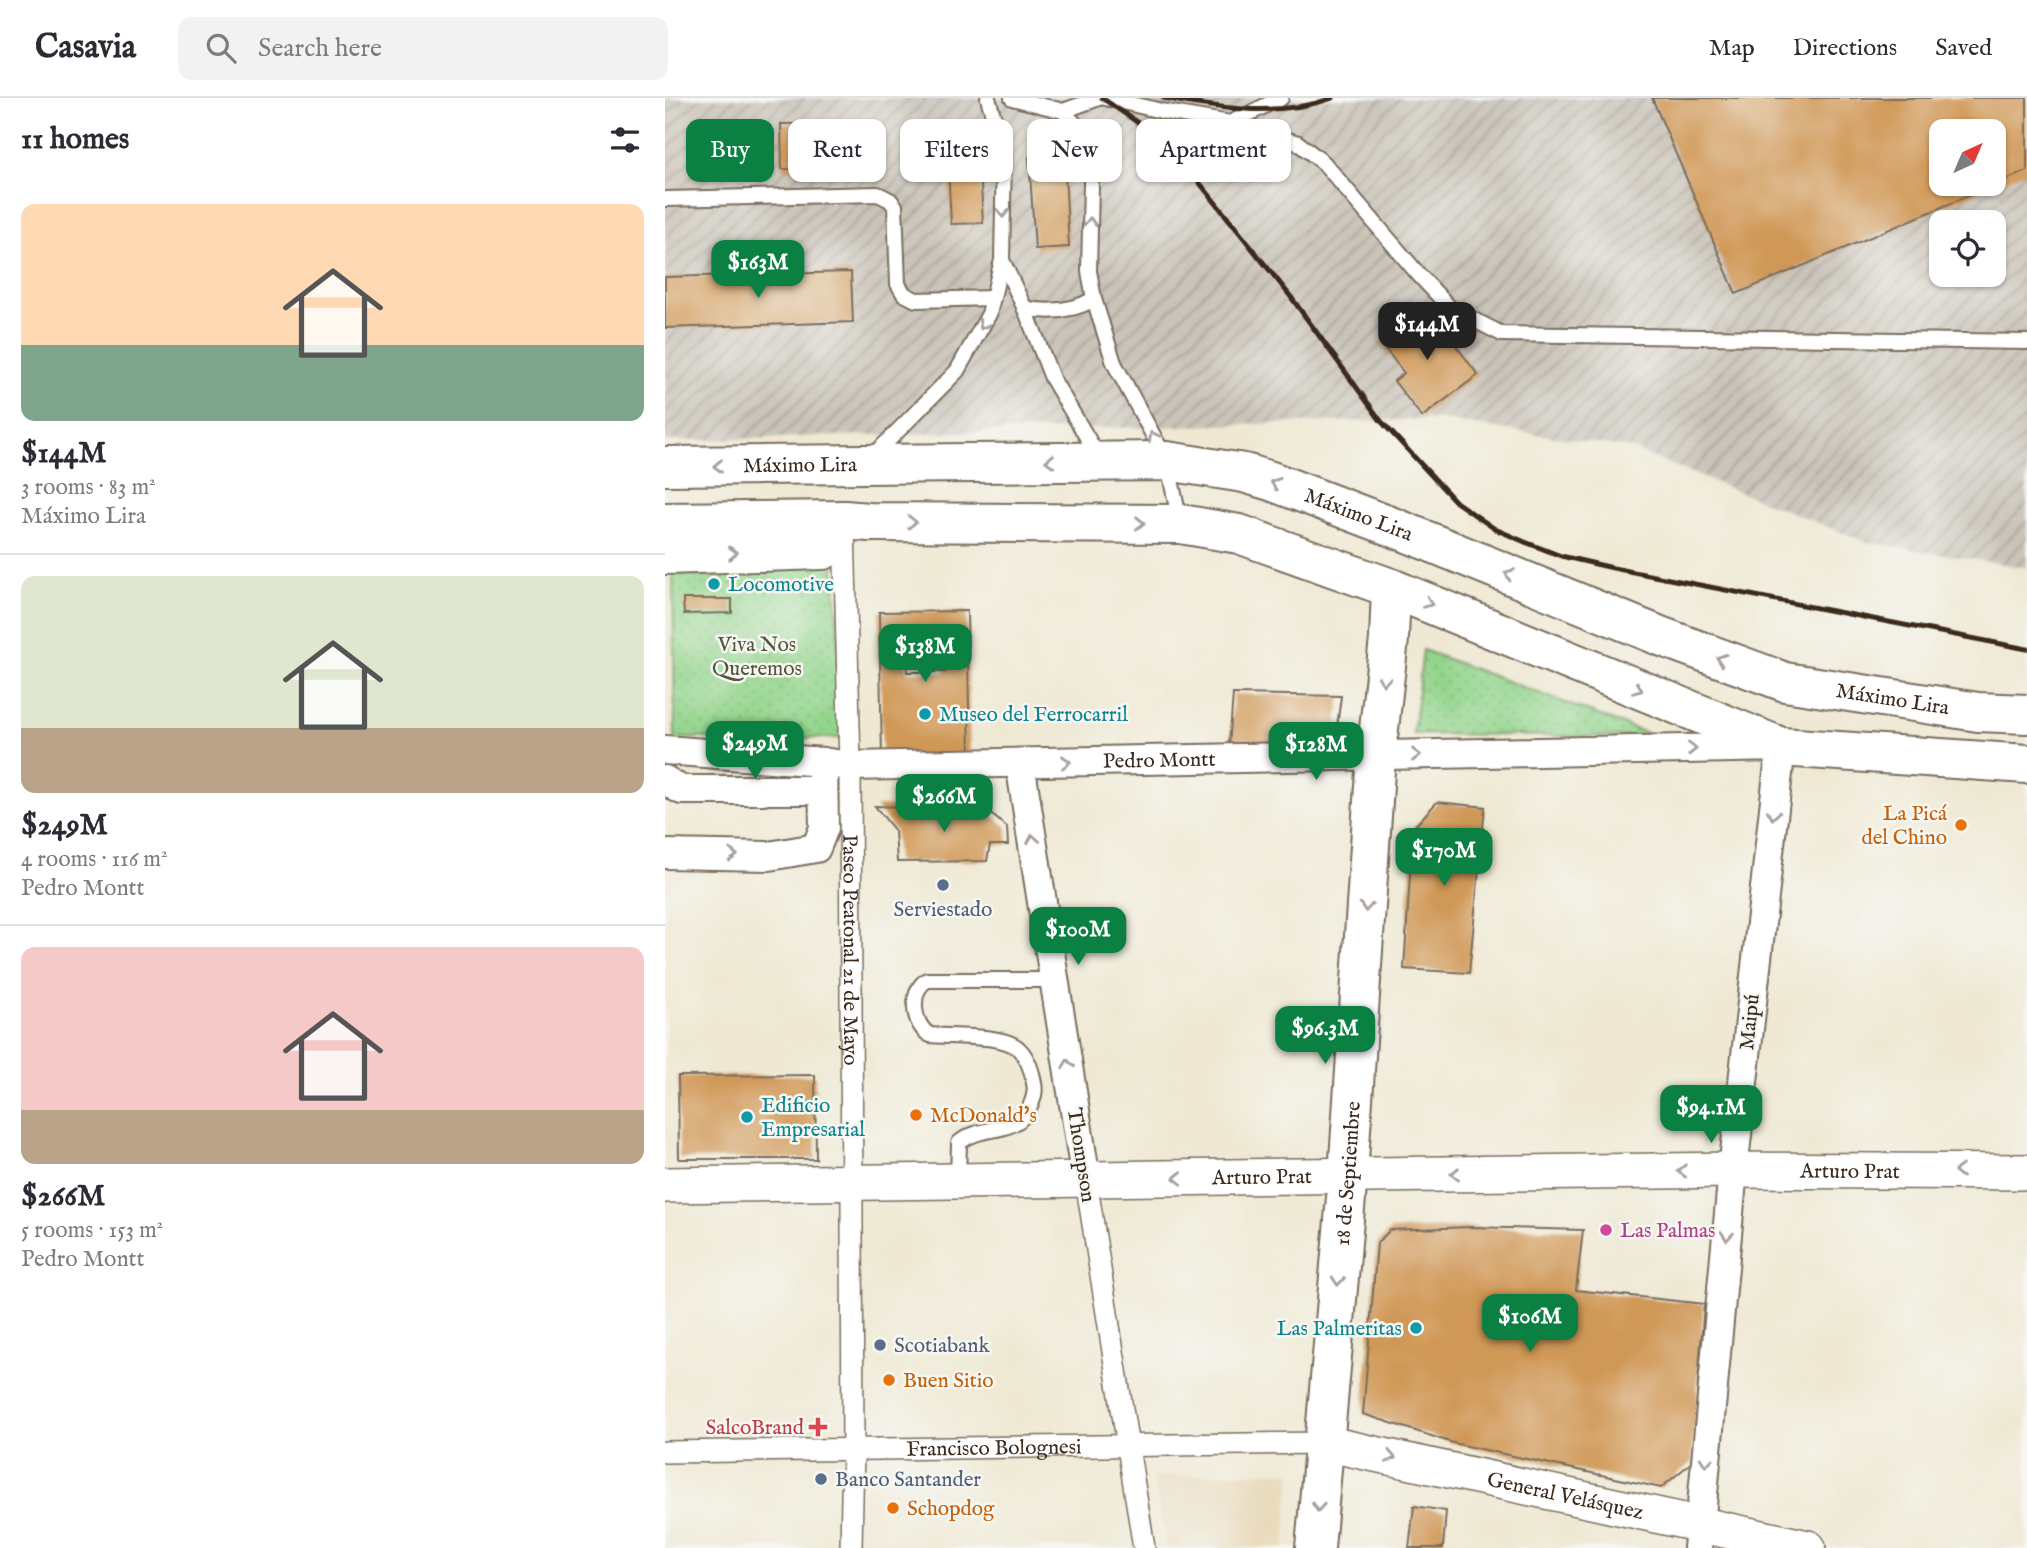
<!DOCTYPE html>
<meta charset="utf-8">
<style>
:root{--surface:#fff;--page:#f2f2f3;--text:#2b2b33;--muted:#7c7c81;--line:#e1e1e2;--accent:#0b8043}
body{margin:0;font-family:"IM FELL English",serif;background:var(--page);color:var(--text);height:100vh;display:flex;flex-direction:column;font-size:26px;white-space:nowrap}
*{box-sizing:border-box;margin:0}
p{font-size:23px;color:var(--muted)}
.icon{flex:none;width:38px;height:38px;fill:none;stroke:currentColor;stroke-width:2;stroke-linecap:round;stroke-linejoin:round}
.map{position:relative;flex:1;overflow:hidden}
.panel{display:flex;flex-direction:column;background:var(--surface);width:665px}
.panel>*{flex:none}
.top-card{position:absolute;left:21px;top:21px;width:665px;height:63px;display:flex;gap:14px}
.needle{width:46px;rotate:44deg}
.fabs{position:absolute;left:1264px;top:21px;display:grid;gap:14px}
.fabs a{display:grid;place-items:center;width:77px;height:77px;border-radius:14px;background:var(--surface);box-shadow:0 2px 5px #0004;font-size:35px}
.price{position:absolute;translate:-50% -60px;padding:0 16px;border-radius:14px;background:var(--accent);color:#fff;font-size:23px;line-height:46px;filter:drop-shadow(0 2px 4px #0008)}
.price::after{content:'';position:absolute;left:50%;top:42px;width:21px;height:16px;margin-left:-10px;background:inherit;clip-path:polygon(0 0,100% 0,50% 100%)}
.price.active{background:#222;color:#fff}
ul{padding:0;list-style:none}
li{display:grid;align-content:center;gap:14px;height:371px;padding:0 21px}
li+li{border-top:2px solid var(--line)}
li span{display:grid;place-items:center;height:217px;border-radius:14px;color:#555}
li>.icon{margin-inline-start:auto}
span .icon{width:126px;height:126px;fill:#fffc;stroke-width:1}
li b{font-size:30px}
h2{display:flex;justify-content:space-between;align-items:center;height:84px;padding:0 21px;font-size:30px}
.chip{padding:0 24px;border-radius:14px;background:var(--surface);box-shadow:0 2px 5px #0004;font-size:24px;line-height:63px}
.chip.active{background:var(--accent);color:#fff}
header{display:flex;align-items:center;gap:42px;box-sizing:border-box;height:98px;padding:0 35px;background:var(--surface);border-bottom:2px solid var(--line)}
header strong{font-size:33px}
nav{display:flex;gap:38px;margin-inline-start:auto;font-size:24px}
.search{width:490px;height:63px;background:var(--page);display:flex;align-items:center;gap:18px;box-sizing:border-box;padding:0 24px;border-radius:14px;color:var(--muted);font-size:26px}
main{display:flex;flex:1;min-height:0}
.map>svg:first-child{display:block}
.built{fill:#e8d9ba}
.industrial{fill:url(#industrial-furrows);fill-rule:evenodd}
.grass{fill:url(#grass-dots);stroke:#678055;stroke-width:2}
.building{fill:#d09856;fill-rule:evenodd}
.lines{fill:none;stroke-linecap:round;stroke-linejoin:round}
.service-casing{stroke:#7a6d5e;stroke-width:18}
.pedestrian-casing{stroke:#7a6d5e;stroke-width:24}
.minor-casing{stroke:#7a6d5e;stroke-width:32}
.tertiary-casing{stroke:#7a6d5e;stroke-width:38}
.secondary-casing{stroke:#7a6d5e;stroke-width:42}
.primary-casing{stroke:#7a6d5e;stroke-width:42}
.service{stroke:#fff;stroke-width:14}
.pedestrian{stroke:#fff;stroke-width:21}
.minor{stroke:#fff;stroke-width:28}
.tertiary{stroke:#fff;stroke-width:35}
.secondary{stroke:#fff;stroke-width:38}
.primary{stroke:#fff;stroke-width:38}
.rail{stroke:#3b2a1e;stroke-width:5}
.oneway{stroke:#a79f9a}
.culture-dot{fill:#0f9aa8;stroke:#f6f6f2;stroke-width:2.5}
.food-dot{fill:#e8710a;stroke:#f6f6f2;stroke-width:2.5}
.service-dot{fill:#5c6f8a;stroke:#f6f6f2;stroke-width:2.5}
.hotel-dot{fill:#d1479c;stroke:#f6f6f2;stroke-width:2.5}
.health-dot{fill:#e0444e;stroke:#f6f6f2;stroke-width:2.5}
.labels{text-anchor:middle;stroke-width:5;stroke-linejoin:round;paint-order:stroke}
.street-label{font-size:21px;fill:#3b2a1e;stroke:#f6f6f2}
.culture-label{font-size:21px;fill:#0d838f;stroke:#f6f6f2;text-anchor:start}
.park-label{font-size:21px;fill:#51553a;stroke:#f6f6f2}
.food-label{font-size:21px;fill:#c56008;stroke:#f6f6f2;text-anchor:start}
.service-label{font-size:21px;fill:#4e5e75;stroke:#f6f6f2;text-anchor:start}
.hotel-label{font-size:21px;fill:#b23c85;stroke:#f6f6f2;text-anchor:start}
.health-label{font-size:21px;fill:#be3a42;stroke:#f6f6f2;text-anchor:end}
</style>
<header>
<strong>Casavia</strong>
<div class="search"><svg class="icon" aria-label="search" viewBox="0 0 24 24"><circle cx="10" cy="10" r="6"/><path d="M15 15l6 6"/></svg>Search here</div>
<nav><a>Map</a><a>Directions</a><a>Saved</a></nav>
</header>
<main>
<section class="panel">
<h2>11 homes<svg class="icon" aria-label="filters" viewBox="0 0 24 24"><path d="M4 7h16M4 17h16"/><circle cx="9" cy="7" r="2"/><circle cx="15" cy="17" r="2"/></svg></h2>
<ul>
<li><span style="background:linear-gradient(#ffd9b3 65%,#7fa58c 0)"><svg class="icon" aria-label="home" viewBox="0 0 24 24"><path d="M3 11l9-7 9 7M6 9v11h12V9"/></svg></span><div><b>$144M</b><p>3 rooms · 83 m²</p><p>Máximo Lira</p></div></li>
<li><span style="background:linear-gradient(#dfe7d0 70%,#b9a48a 0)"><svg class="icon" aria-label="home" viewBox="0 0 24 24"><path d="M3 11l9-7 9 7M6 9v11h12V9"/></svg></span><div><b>$249M</b><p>4 rooms · 116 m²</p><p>Pedro Montt</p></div></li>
<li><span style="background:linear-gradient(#f6c9c9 75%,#b9a48a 0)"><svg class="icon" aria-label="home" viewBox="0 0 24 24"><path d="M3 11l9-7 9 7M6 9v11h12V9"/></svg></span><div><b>$266M</b><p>5 rooms · 153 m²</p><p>Pedro Montt</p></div></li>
</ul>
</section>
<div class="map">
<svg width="1362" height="1450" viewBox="0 0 1362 1450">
<defs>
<pattern id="industrial-furrows" width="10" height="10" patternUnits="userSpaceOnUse" patternTransform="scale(1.75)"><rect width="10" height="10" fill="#c9c3b8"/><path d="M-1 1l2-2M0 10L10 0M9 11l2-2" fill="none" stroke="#a49f95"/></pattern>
<pattern id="grass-dots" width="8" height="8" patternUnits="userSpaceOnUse" patternTransform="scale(1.75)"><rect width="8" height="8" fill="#93d58c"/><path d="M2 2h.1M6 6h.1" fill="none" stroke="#80b778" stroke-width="1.8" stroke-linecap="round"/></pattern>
</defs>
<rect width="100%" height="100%" fill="#f6f6f2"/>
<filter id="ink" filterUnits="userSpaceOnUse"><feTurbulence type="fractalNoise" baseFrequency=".0143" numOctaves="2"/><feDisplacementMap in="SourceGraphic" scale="14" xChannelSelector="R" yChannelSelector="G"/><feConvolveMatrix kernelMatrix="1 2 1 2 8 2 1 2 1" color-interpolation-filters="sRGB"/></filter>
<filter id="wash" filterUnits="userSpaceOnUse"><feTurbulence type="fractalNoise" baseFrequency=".00686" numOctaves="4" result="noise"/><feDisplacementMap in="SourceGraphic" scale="28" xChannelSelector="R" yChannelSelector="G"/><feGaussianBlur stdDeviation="1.57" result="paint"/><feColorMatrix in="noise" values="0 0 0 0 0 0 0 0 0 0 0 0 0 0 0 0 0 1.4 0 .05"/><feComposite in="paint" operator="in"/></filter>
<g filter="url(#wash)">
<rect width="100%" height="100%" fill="#efe9d4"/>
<path class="built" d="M626 1373 620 1450H502L487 1379Z"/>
<path class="industrial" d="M0 0H1362V470L1201 444 964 350 770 321 0 343ZM1276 33H1328V86H1276ZM1276 124H1328V177H1276Z"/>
<g class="grass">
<path d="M169 463 179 640H10L8 476Z"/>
<path d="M758 552 992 639 748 636Z"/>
</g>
<g id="blocks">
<g class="building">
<path d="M987 0H1362V73L1071 196ZM1276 33H1328V86H1276Z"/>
<path d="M211 25 212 71H117L116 26Z"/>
<path d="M399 56 404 149 370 151 364 59Z"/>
<path d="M315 66 318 125 286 126 283 68Z"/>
<path d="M186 174 188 224 0 230V179Z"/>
<path d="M762 209 813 277 757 319 729 283 739 275 715 244Z"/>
<path d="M18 501H67V515L19 516Z"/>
<path d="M302 513 305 657 217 658 214 514ZM242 531H279L280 574H242Z"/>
<path d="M568 596 676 598 670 645 564 649Z"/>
<path d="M772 704 820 709 804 875 739 871 748 730Z"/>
<path d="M210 708 321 712 342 729 343 747H325L322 763 232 764 230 733Z"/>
<path d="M150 977 151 1061H14L13 978Z"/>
<path d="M806 1129 918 1132 911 1192 1039 1206 1027 1364 996 1390 788 1345 698 1316 712 1145 725 1132Z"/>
<path d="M749 1408 781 1413 778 1450H744Z"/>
</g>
</g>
</g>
<g filter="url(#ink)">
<use href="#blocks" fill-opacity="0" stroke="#7a6d5e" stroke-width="2"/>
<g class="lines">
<defs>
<g id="service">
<path d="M347 0 398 13 427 44 424 173 429 201 449 265 502 363 515 424"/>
<path d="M440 0 501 14 565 25 633 45 659 65 754 177 785 210 837 236 1362 244"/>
<path d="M398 13 434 0"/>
<path d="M565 25 616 0"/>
<path d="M0 101 213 96 225 102 230 108 233 186 239 196 251 202 328 200"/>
<path d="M337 162 360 211 387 280 433 358"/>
<path d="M359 210C384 215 407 214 429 201"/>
<path d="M207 359 292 273 324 216 337 162 339 55 323 0"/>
<path d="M293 1082 294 1045C312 1029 336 1035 353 1023 364 1015 372 998 369 985 367 973 363 960 354 951 339 936 286 939 265 937 247 927 244 893 262 882H390"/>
</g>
<g id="pedestrian">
<path id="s1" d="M179 427 185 668 188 1352 186 1450"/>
<path d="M421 1082 479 1450"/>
<path id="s2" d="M0 1354 659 1345"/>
</g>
<g id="minor">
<path id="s3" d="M0 652 158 664 185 668 1116 649 1068 1072 1033 1450"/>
<path d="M355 665 421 1082"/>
<path d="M0 682 16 692H158"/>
<path d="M0 756 104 758 151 750 159 730 158 664"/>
</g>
<g id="tertiary">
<path id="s4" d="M0 1087 1068 1072 1362 1074"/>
<path id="s5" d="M659 1345 1143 1450"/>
</g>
<g id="secondary">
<path id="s6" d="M650 1450 683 1077 711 658 724 541 726 490"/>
</g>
<g id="primary">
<path id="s7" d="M0 368 502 363 579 375 606 383 738 433 995 538 1120 584 1313 614 1362 616"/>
<path d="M0 424 179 422 204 424 516 426 574 436 726 490 1116 649 1362 666"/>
<path d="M0 457 158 452 179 422"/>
</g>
</defs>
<use href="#service" class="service-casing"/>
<use href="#pedestrian" class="pedestrian-casing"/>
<use href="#minor" class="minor-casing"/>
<use href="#tertiary" class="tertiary-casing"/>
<use href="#secondary" class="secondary-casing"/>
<use href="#primary" class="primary-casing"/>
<use href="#service" class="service"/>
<use href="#pedestrian" class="pedestrian"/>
<use href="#minor" class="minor"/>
<use href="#tertiary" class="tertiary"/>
<use href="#secondary" class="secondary"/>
<use href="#primary" class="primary"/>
<g class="rail">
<path d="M437 0 482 31 518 64 626 199 716 323 791 404 830 431 860 444 896 458 948 470 1362 551"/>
<path d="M499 0C554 11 614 19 668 0"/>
</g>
</g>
<defs><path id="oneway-chevron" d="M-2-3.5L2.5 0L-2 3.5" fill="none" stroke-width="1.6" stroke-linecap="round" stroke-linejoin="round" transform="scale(1.75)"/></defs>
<g class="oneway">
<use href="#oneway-chevron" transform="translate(338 115) rotate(91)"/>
<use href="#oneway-chevron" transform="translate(425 124) rotate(-89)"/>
<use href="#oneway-chevron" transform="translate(318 227) rotate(119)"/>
<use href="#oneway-chevron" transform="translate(488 338) rotate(-118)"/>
<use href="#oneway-chevron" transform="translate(385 363) rotate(179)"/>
<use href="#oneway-chevron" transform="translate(53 368) rotate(179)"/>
<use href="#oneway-chevron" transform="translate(610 385) rotate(-160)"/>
<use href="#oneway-chevron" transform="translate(247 424)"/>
<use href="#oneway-chevron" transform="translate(475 425) rotate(1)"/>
<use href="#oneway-chevron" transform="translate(68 455) rotate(-2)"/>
<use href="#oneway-chevron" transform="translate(844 476) rotate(-158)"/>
<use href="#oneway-chevron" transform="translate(763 505) rotate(22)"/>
<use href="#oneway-chevron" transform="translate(1056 561) rotate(-160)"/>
<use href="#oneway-chevron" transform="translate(719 583) rotate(96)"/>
<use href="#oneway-chevron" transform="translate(973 591) rotate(22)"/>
<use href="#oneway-chevron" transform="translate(1027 651) rotate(-1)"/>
<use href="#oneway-chevron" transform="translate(751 657) rotate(-1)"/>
<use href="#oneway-chevron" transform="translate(401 664) rotate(-1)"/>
<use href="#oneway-chevron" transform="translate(1108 717) rotate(97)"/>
<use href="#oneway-chevron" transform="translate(368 741) rotate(-99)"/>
<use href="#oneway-chevron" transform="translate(68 757) rotate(2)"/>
<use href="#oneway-chevron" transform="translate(701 809) rotate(94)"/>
<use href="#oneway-chevron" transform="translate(403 966) rotate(-99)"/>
<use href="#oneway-chevron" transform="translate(1017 1073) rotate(179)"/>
<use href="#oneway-chevron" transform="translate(1294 1073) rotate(-180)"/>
<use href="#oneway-chevron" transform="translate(790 1076) rotate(179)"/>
<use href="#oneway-chevron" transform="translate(513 1080) rotate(179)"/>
<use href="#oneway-chevron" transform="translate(1062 1138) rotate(95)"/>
<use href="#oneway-chevron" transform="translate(673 1183) rotate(95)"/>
<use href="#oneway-chevron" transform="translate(726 1359) rotate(12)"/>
<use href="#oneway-chevron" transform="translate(1041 1364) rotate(95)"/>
<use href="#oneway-chevron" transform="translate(653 1409) rotate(95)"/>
</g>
</g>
<g class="culture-dot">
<circle cx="49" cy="486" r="7"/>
<circle cx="260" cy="616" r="7"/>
<circle cx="82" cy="1019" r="7"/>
<circle cx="751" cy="1230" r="7"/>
</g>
<g class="food-dot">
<circle cx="1296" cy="727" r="7"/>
<circle cx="251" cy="1017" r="7"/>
<circle cx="224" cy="1282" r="7"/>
<circle cx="228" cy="1410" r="7"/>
</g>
<g class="service-dot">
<circle cx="278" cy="787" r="7"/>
<circle cx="215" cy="1247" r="7"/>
<circle cx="156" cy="1381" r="7"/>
</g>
<circle class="hotel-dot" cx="941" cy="1132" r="7"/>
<path class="health-dot" d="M149.5 1318.5h7v7h7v7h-7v7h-7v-7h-7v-7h7z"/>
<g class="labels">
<g class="street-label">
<text dy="7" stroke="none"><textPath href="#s7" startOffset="135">Máximo Lira</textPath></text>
<text dy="7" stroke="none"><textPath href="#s7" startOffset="702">Máximo Lira</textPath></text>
<text dy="7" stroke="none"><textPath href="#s7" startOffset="1269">Máximo Lira</textPath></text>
<text dy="7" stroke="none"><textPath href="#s3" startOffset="495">Pedro Montt</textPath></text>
<text dy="7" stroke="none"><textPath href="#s1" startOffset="425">Paseo Peatonal 21 de Mayo</textPath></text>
<text transform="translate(1084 924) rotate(-84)" y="7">Maipú</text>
<text transform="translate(417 1057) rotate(81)" y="7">Thompson</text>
<text dy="7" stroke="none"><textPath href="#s4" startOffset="1185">Arturo Prat</textPath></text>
<text dy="7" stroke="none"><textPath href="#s6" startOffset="376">18 de Septiembre</textPath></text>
<text dy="7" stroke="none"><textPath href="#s4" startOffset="597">Arturo Prat</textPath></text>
<text dy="7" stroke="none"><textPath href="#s2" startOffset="329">Francisco Bolognesi</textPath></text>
<text dy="7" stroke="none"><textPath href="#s5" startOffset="247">General Velásquez</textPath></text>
</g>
<g class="culture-label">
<text x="63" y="493">Locomotive</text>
<text x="274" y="623">Museo del Ferrocarril</text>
<text x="96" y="1014">Edificio<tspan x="96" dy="24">Empresarial</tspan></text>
<text x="737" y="1237" text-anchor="end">Las Palmeritas</text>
</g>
<g class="park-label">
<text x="92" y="553">Viva Nos<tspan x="92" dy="24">Queremos</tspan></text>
</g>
<g class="food-label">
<text x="1282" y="722" text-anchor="end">La Picá<tspan x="1282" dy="24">del Chino</tspan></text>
<text x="265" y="1024">McDonald's</text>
<text x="238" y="1289">Buen Sitio</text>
<text x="242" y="1417">Schopdog</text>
</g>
<g class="service-label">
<text x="278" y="818" text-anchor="middle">Serviestado</text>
<text x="229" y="1254">Scotiabank</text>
<text x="170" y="1388">Banco Santander</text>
</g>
<g class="hotel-label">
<text x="955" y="1139">Las Palmas</text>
</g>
<g class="health-label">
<text x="139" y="1336">SalcoBrand</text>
</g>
</g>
</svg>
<div class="fabs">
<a><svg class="needle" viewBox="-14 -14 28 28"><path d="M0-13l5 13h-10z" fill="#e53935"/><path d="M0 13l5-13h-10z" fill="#7c7c81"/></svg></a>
<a><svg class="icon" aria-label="locate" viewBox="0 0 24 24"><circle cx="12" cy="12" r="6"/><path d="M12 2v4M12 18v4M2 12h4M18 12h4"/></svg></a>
</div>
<b class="price" style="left:93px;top:202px">$163M</b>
<b class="price active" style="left:762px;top:264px">$144M</b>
<b class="price" style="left:260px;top:586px">$138M</b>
<b class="price" style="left:90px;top:683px">$249M</b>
<b class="price" style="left:651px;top:684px">$128M</b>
<b class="price" style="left:279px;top:736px">$266M</b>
<b class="price" style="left:779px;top:790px">$170M</b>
<b class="price" style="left:413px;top:869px">$100M</b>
<b class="price" style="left:660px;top:968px">$96.3M</b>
<b class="price" style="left:1046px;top:1047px">$94.1M</b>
<b class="price" style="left:865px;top:1256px">$106M</b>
<div class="top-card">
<a class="chip active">Buy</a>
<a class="chip">Rent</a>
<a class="chip">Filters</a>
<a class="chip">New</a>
<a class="chip">Apartment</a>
</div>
</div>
</main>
